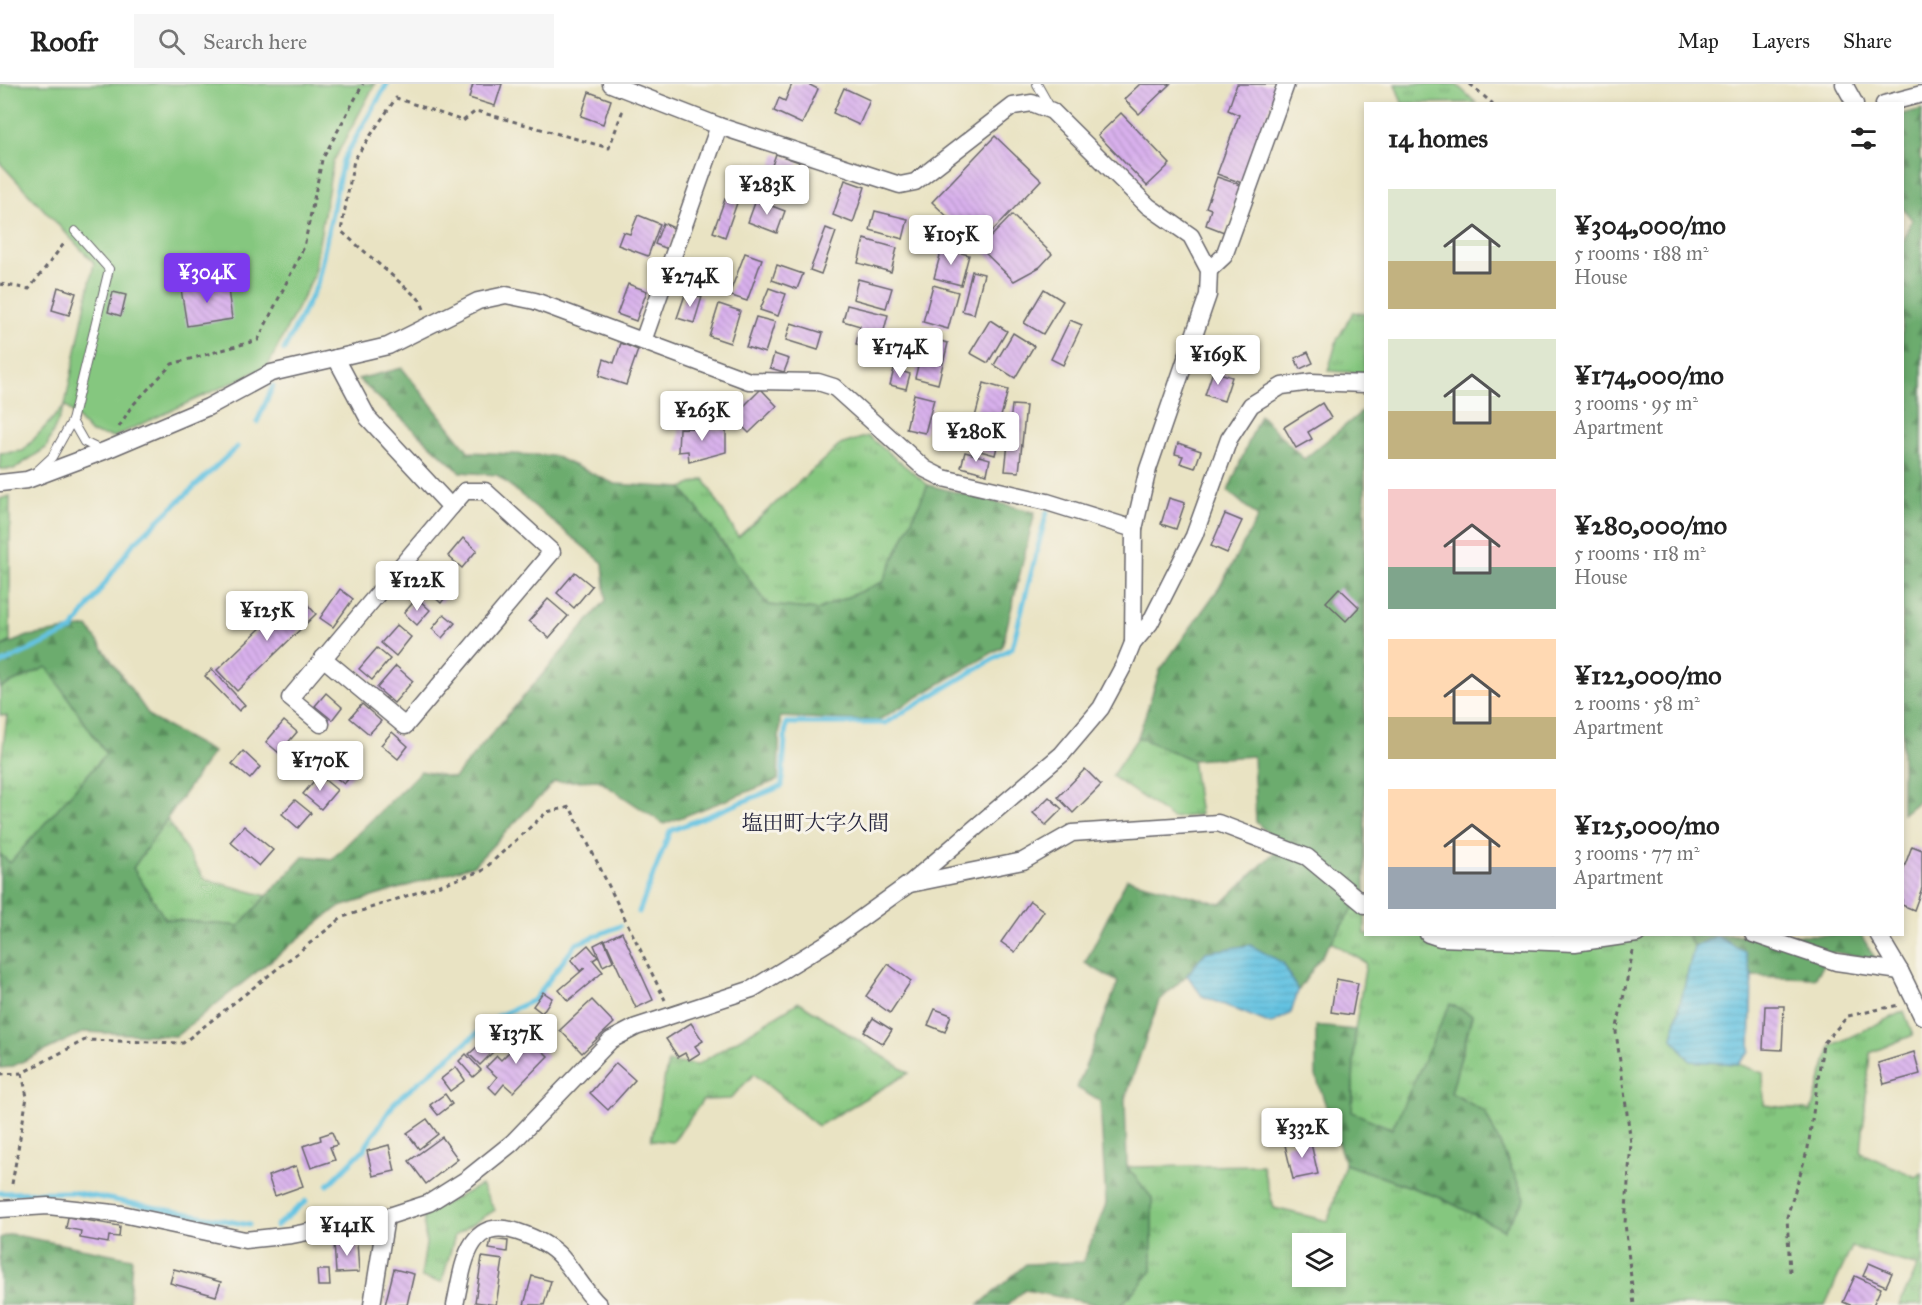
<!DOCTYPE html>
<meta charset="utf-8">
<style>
:root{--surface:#fff;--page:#f6f6f6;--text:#222;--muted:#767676;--line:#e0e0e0;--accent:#7c3aed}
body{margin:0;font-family:"IM FELL Great Primer","Noto Serif JP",serif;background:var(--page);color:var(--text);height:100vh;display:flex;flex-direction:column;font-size:22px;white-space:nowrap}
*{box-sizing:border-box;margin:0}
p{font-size:20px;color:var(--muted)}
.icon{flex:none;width:33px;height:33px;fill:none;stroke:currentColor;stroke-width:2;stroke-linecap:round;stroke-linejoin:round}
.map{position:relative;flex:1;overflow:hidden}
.sheet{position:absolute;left:1364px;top:18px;width:540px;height:834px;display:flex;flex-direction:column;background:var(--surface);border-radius:0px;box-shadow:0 3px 9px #0003}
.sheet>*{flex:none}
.controls{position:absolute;left:1292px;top:1149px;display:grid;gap:12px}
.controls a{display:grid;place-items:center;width:54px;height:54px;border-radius:0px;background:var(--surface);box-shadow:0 3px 9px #0003;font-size:30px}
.price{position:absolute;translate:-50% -51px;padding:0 14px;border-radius:6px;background:#fff;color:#222;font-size:20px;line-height:39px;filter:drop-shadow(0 2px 3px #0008)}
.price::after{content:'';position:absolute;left:50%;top:36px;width:18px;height:14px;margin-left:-9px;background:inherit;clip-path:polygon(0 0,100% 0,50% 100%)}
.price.selected{background:var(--accent);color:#fff}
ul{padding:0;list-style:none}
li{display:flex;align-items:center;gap:18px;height:150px;padding:0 24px}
li span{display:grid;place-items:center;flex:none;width:168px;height:120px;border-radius:0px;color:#555}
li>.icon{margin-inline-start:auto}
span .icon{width:72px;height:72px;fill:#fffc;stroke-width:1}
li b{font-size:26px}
h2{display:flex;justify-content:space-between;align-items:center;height:72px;padding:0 24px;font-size:26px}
header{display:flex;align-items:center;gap:36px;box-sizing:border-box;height:84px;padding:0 30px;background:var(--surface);border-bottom:2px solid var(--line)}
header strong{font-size:28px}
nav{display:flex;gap:33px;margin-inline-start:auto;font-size:21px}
.search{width:420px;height:54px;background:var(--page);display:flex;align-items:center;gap:15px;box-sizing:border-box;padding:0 21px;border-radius:0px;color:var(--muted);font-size:22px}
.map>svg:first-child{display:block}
.grass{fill:url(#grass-tufts);stroke:#54745d;stroke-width:1.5;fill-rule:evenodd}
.forest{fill:url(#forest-firs);stroke:#476754;stroke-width:1.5}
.pitch{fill:#85c77f;stroke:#54745d;stroke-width:1.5}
.water{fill:url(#water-rules);stroke:#43728e;stroke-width:1.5}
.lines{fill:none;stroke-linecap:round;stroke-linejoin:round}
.stream{stroke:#64c3e2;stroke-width:5}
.building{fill:url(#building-back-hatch)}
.lane-casing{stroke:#68666b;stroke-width:10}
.street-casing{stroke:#68666b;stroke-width:19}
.path{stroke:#68666b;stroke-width:3;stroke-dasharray:4.5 4.5;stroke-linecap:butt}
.lane{stroke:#fff;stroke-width:8}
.street{stroke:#fff;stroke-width:16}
.labels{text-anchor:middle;stroke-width:6;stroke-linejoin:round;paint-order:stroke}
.quarter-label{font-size:21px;fill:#22223b;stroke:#f7f3e8}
</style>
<header>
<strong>Roofr</strong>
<div class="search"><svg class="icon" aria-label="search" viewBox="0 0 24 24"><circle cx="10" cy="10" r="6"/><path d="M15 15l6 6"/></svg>Search here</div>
<nav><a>Map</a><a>Layers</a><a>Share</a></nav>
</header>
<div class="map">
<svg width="1922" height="1221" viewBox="0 0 1922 1221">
<defs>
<pattern id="grass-tufts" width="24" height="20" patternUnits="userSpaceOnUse" patternTransform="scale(1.5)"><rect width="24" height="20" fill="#85c77f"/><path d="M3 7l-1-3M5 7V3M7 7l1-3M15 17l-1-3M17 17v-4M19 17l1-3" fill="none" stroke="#6ca169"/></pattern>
<pattern id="forest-firs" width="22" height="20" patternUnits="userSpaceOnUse" patternTransform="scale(1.5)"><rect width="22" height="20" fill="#6cac6e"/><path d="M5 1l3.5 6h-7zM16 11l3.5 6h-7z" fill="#588c5c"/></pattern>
<pattern id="water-rules" width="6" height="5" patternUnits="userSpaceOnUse" patternTransform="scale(1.5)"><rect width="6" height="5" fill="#64c3e2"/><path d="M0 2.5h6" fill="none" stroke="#56a7c3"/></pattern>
<pattern id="building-back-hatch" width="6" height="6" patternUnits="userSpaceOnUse" patternTransform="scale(1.5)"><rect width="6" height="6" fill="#d8b0ec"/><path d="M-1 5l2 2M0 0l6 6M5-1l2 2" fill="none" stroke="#b997cb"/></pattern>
</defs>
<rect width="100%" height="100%" fill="#f7f3e8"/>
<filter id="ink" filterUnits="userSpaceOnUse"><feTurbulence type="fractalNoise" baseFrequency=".0167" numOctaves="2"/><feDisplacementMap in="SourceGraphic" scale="12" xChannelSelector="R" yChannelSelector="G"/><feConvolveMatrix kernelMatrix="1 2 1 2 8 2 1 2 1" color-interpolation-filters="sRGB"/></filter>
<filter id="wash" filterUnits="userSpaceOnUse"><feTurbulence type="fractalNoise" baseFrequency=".008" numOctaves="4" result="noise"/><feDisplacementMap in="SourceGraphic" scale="24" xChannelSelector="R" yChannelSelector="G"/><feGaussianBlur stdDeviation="1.35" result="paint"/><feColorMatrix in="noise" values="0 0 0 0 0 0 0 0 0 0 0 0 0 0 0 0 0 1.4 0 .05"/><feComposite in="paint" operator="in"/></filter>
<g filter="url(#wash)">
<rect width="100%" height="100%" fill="#e9e3c3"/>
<g class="grass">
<path d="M1395 0H1456L1476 19H1402Z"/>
<path d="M1353 228 1365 230V289L1328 287 1337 256Z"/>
<path d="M65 321 46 364 14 385H0V369L23 367Z"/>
<path d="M868 352 928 401 883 498 817 526 768 521 682 404 704 395 738 453 840 361Z"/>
<path d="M10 412V558L0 563V415Z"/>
<path d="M47 582 106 670 10 779 0 770V686L7 632 0 631V604Z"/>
<path d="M1138 653 1192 676 1200 731 1172 734 1112 692Z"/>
<path d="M167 735 204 795 267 812 239 842 165 835 133 784Z"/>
<path d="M1365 804V850L1687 851 1694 863 1672 953 1690 977 1738 980 1763 989 1764 1021 1811 1027 1831 962 1904 927 1913 951 1870 969 1861 1069 1916 1093 1922 1089V1221H1899L1918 1182 1852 1163 1825 1221H1121L1152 1187V1114L1127 1083 1262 1081 1274 1124 1328 1137 1345 1080 1441 1114 1504 1146 1525 1114 1485 1028 1451 1009 1472 932 1450 921 1393 1045 1352 1029 1355 946 1366 879 1331 858ZM1302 1160H1335V1192H1302Z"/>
<path d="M799 918 909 989 818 1042 754 990 730 1015 703 1016 673 1058 651 1056 668 978 697 981Z"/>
<path d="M481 1101 495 1126 455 1151 442 1198 421 1193 426 1160 423 1131Z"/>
</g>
<g class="forest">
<path d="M1922 25 1920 75 1922 77V714L1902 730V160L1912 136 1902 123V30Z"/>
<path d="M402 284 469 368 554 372 615 400 682 404 768 521 817 526 883 498 928 401 1035 428 1002 563 877 637 780 633 778 696 664 740 598 696 554 698 474 781 337 824 176 952 84 948 11 983 0 984V770L10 779 106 670 47 583 0 604V563L28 552 88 543 151 634 213 668 133 784 165 835 239 842 304 772 332 775 421 687 454 694 606 516 603 479 497 391 460 388 358 295Z"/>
<path d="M1363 327 1365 328V807L1298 907 1283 879 1206 868 1187 891 1159 917 1125 1015 1127 1083 1152 1114V1187L1121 1221H1099L1025 1206 1007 1221H979L1026 1180 1083 1178 1106 1120 1100 1017 1077 1004 1118 898 1085 879 1127 795 1221 820 1281 762 1256 738 1253 672 1192 676 1138 653 1160 586 1219 504 1258 433 1228 407 1260 331 1304 375Z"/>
<path d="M1687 851H1861L1876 875 1833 868 1815 894 1752 892 1745 868 1716 852 1694 863Z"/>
<path d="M1450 920 1472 931 1451 1009 1485 1028 1525 1114 1504 1146 1441 1114 1345 1080 1316 992V942L1355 946 1352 1028 1392 1045Z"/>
<path d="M10 1150 132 1174 129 1221H0V1154Z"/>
</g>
<path class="pitch" d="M0 0H375L333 78 313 193 268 282 114 353 91 349 65 321 94 179 0 79Z"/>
<g class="water">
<path d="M1716 852 1745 868 1752 892 1750 968 1738 980 1690 977 1672 953 1694 863Z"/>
<path d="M1250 861 1283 879 1298 907 1291 929 1271 940 1202 912 1187 891 1206 868Z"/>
</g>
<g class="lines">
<g class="stream">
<path d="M284 266 317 201 343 76 387 0"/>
<path d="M257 338 273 302"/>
<path d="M0 580 72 546 132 461 237 363"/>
<path d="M639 828 670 747 782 702 786 639H885L1012 564 1047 428"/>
<path d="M328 1101 364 1065 395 1018 498 932 534 916 576 860 620 842"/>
<path d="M0 1109 71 1108 249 1141"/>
<path d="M276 1142 306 1117"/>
</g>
</g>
<g id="blocks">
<g class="building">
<path d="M473 0H502L495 22 469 14Z"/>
<path d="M792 0H808L818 5 802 40 774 27 779 14 785 17Z"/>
<path d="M1140 0H1170L1139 30 1124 15Z"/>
<path d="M1237 0H1278L1242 99 1217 90 1239 31 1228 26Z"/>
<path d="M844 4 870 16 859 41 833 29Z"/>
<path d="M589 8 611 16 603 40 581 32Z"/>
<path d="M1121 29 1170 80 1147 102 1098 51Z"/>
<path d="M995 52 1041 96 978 162 932 118Z"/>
<path d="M776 70 799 78 786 115 763 107Z"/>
<path d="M1217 93 1241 101 1224 148 1206 141 1211 125 1206 123Z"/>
<path d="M845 96 865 103 853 139 833 131Z"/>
<path d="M725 115 737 119 725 153 713 148Z"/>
<path d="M756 116 785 127 777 149 748 138Z"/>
<path d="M875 127 908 135 903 155 870 146Z"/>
<path d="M638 131 660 140 648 172 618 161 623 148 630 150Z"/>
<path d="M1012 131 1052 170 1040 183 1014 197 980 164Z"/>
<path d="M663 139 676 145 668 165 655 160Z"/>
<path d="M826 144 836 148 821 190 810 186Z"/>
<path d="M864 155 897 164 891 188 858 179Z"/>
<path d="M942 164 969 171 961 201 934 194Z"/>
<path d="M745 169 762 175 747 217 729 211Z"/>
<path d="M777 181 803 190 797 205 772 196Z"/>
<path d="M972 187 984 190 974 230 962 227Z"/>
<path d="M858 195 892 204 886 224 853 215Z"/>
<path d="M227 198 232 235 187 242 181 205Z"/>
<path d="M628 200 647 207 636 237 617 230Z"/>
<path d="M933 201 958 208 948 245 923 238Z"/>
<path d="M58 203 76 209 69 231 52 226Z"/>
<path d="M769 204 786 210 778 232 760 226Z"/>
<path d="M1044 205 1063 217 1043 250 1024 239Z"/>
<path d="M113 208 126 211 121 232 108 228Z"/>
<path d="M686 208 702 213 694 239 677 234Z"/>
<path d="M719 220 740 227 730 259 709 252Z"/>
<path d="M847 221 888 231 881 258 867 254 865 263 856 261 860 242 843 237Z"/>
<path d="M756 233 775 238 765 269 746 263Z"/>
<path d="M990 236 1007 247 988 279 970 269Z"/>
<path d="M1070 236 1082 241 1063 281 1051 275Z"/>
<path d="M791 239 823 249 818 266 786 256Z"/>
<path d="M1013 249 1034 262 1015 294 994 281Z"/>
<path d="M925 253 948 259 938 300 915 294Z"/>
<path d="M621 259 638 266 626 301 599 292 604 275 614 279Z"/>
<path d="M1308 268 1313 279 1300 285 1295 274Z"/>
<path d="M774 270 789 275 784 288 770 284Z"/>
<path d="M894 285 910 290 906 305 890 301Z"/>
<path d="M1213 287 1232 293 1224 317 1205 311Z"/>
<path d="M984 299 1008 306 999 340 975 333Z"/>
<path d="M761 305 777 322 749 349 733 333Z"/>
<path d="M914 310 934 315 925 349 906 345Z"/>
<path d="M1322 319 1331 334 1308 348 1312 355 1296 364 1284 343Z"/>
<path d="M1012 321 1026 322 1019 388 1005 387Z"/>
<path d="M971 339 1001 346 995 371 965 363Z"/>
<path d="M679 344 726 345V368L689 378 688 367 678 368Z"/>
<path d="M1178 359 1201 367 1195 384 1180 379 1183 372 1175 370Z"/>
<path d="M965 368 990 375 987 390 961 383Z"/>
<path d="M1169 414 1185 419 1176 445 1161 440Z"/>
<path d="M1225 430 1242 437 1227 469 1211 462Z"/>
<path d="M463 454 477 466 462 484 448 472Z"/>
<path d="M435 487 454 503 441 519 422 502Z"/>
<path d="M575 488 592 502 574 524 557 509Z"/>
<path d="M1339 504 1359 523 1346 537 1326 518Z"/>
<path d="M340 505 353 515 333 543 320 534Z"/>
<path d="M297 509 316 530 237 607 217 586Z"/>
<path d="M417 514 430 526 417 541 404 529Z"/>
<path d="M548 515 568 532 549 554 529 537Z"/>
<path d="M444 530 455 539 442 554 432 545Z"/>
<path d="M397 541 411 553 396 572 381 559Z"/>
<path d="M377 564 390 575 372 596 359 585Z"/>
<path d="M396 582 413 597 394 619 377 604Z"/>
<path d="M212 585 245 621 239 627 205 592Z"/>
<path d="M326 609 342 623 332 636 315 622Z"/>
<path d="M362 620 381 637 369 650 350 634Z"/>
<path d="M284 637 297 648 279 669 266 658Z"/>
<path d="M392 648 408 662 398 675 381 661Z"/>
<path d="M243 667 260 683 250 695 232 680Z"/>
<path d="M342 672 357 685 344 700 329 688Z"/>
<path d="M1085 685 1101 701 1073 729 1058 713Z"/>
<path d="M319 691 337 706 321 725 303 710Z"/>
<path d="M1049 713 1062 725 1046 741 1033 729Z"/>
<path d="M295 716 311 729 298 744 282 730Z"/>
<path d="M244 742 273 766 259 782 230 758Z"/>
<path d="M1912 762 1922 766V804L1914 826 1902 821V789Z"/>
<path d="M1030 817 1044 827 1015 868 1001 858Z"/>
<path d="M622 848 653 916 636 924 605 856Z"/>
<path d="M604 856 613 877 603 882 594 861Z"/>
<path d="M588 861 598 873 593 876 603 888 568 917 559 906 585 884 580 887 571 876Z"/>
<path d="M888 880 911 897 890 929 866 912Z"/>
<path d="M1336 895 1358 899 1352 931 1331 928Z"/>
<path d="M543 908 552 914 542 929 533 922Z"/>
<path d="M592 916 614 939 582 969 560 946Z"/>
<path d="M1765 922H1784L1782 966 1763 965Z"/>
<path d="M935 925 951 931 945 948 928 941Z"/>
<path d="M873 934 892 946 883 960 864 948Z"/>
<path d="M691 939 703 957 695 962 700 969 689 976 685 969 678 973 666 955Z"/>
<path d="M526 951 548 972 513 1008 504 1000 496 1010 489 1003 497 993 486 983 497 972 501 976Z"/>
<path d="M486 955 496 965 480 981 469 970Z"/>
<path d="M1914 968 1920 990 1884 1000 1878 979Z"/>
<path d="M466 970 481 986 473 993 459 977Z"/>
<path d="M616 979 635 996 608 1026 590 1009Z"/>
<path d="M456 983 465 996 450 1007 441 995Z"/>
<path d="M445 1010 452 1020 438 1031 430 1021Z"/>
<path d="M427 1035 438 1050 419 1065 407 1049Z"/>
<path d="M332 1048 337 1061 330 1063 335 1076 311 1084 303 1062 321 1056 320 1052Z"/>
<path d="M442 1053 458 1075 426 1100 409 1077Z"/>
<path d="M1310 1055 1318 1090 1293 1095 1285 1061Z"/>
<path d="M389 1061 395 1087 373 1092 367 1067Z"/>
<path d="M296 1082 303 1102 275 1112 268 1092Z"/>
<path d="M68 1133 120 1142 119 1153 109 1152 108 1159 80 1154 81 1147 66 1144Z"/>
<path d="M491 1155 508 1157 507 1168 489 1165Z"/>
<path d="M357 1157 359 1188 336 1189 334 1159Z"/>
<path d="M482 1173 503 1176 496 1221 475 1218Z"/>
<path d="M1869 1179 1892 1189 1886 1202 1863 1192Z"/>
<path d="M174 1185 221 1198 216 1212 170 1199Z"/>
<path d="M394 1185 414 1190 407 1221H385Z"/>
<path d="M317 1186H329L330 1202H318Z"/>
<path d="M532 1192 551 1197 544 1221H524Z"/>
<path d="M1855 1192 1881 1204 1873 1221H1850L1843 1218Z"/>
</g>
</g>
</g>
<g filter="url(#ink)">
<use href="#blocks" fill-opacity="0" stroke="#68666b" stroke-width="1.5"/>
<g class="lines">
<defs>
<g id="lane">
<path d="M1037 0 1050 23"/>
<path d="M72 337 84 358 103 367"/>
<path d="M36 388 52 373 72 337 109 185 75 147"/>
</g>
<g id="street">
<path d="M611 0 719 42 900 101 915 98 1013 22 1032 19 1052 27 1148 122 1191 152 1209 186 1208 211 1148 385 1134 445 1133 559"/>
<path d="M1844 0 1855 20"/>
<path d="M1884 20 1922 10"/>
<path d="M1209 186 1224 172 1286 0"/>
<path d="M643 257 719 42"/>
<path d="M0 399 27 396 104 367 208 323 271 289 388 262 478 217 506 211 535 217 749 297 818 298 834 303 925 385 943 394 1047 418 1134 445"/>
<path d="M323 574 405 642 552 468 485 407H465L451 423"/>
<path d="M321 640 290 614 451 423 368 334 336 274"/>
<path d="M910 800 1023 777 1072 749 1218 739 1307 773 1365 821"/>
<path d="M1428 850 1440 854 1575 859 1637 850"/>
<path d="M1753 850 1836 878 1900 887"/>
<path d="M1878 850 1900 887 1922 932"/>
<path d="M0 1125 48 1122 122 1130 245 1156 292 1151 386 1133 429 1119 467 1095 512 1059 611 956 636 943 752 905 827 859 909 800 1062 670 1101 624 1124 581 1133 559 1150 539 1194 452 1229 355 1251 321 1282 302 1311 298 1365 300"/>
<path d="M372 1221 386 1133"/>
<path d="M455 1221C463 1185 466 1130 518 1148 533 1153 550 1161 561 1173 575 1189 584 1207 599 1221"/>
</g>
</defs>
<use href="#lane" class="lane-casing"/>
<use href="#street" class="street-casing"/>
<g class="path">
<path d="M1470 0 1493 20"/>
<path d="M0 200 29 205 66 157"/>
<path d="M424 225 420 216 341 147 354 76 396 14 463 37 476 27 609 64 624 23"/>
<path d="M119 343 131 323 172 280 258 256 304 163 322 76 363 0"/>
<path d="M1633 867 1616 948 1631 1059 1625 1139 1634 1221"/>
<path d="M0 990 22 989 85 956 183 959 343 833 482 787 547 728 570 723 665 916"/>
<path d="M12 1100 27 1013 22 989"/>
<path d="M1790 1188 1787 1133 1808 1064 1823 960 1848 932 1899 921"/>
</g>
<use href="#lane" class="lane"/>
<use href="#street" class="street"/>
</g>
</g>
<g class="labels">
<g class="quarter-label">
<text x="815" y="746">塩田町大字久間</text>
</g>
</g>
</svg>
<div class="controls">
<a><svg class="icon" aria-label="layers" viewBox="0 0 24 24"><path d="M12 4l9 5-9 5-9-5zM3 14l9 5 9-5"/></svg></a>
</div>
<b class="price" style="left:767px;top:132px">¥283K</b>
<b class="price" style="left:951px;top:182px">¥105K</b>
<b class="price selected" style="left:207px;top:220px">¥304K</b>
<b class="price" style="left:690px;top:224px">¥274K</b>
<b class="price" style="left:900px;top:295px">¥174K</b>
<b class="price" style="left:1218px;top:302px">¥169K</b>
<b class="price" style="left:702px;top:358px">¥263K</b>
<b class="price" style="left:976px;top:379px">¥280K</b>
<b class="price" style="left:417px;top:528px">¥122K</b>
<b class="price" style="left:267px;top:558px">¥125K</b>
<b class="price" style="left:320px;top:708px">¥170K</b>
<b class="price" style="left:516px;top:981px">¥137K</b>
<b class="price" style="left:1302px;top:1075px">¥332K</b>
<b class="price" style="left:347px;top:1173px">¥141K</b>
<section class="sheet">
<h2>14 homes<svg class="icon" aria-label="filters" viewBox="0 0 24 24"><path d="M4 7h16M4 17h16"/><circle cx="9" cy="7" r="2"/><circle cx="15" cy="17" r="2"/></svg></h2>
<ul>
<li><span style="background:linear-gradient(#dfe7d0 60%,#c2b280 0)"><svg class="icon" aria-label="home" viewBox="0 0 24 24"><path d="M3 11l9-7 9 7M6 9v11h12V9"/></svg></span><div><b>¥304,000/mo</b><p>5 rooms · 188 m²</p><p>House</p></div></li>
<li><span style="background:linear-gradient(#dfe7d0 60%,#c2b280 0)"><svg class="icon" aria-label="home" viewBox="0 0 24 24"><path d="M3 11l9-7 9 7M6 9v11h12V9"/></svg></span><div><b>¥174,000/mo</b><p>3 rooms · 95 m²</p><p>Apartment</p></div></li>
<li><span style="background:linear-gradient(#f6c9c9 65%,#7fa58c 0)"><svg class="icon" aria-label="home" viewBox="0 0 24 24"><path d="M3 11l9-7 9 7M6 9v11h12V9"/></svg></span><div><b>¥280,000/mo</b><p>5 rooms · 118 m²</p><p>House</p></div></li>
<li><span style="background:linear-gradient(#ffd9b3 65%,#c2b280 0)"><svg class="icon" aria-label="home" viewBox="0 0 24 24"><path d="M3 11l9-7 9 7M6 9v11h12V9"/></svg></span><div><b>¥122,000/mo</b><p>2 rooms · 58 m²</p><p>Apartment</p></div></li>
<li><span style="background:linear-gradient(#ffd9b3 65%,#9aa5b1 0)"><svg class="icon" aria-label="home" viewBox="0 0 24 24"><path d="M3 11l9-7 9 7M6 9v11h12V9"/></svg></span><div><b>¥125,000/mo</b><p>3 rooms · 77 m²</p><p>Apartment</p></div></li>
</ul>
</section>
</div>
